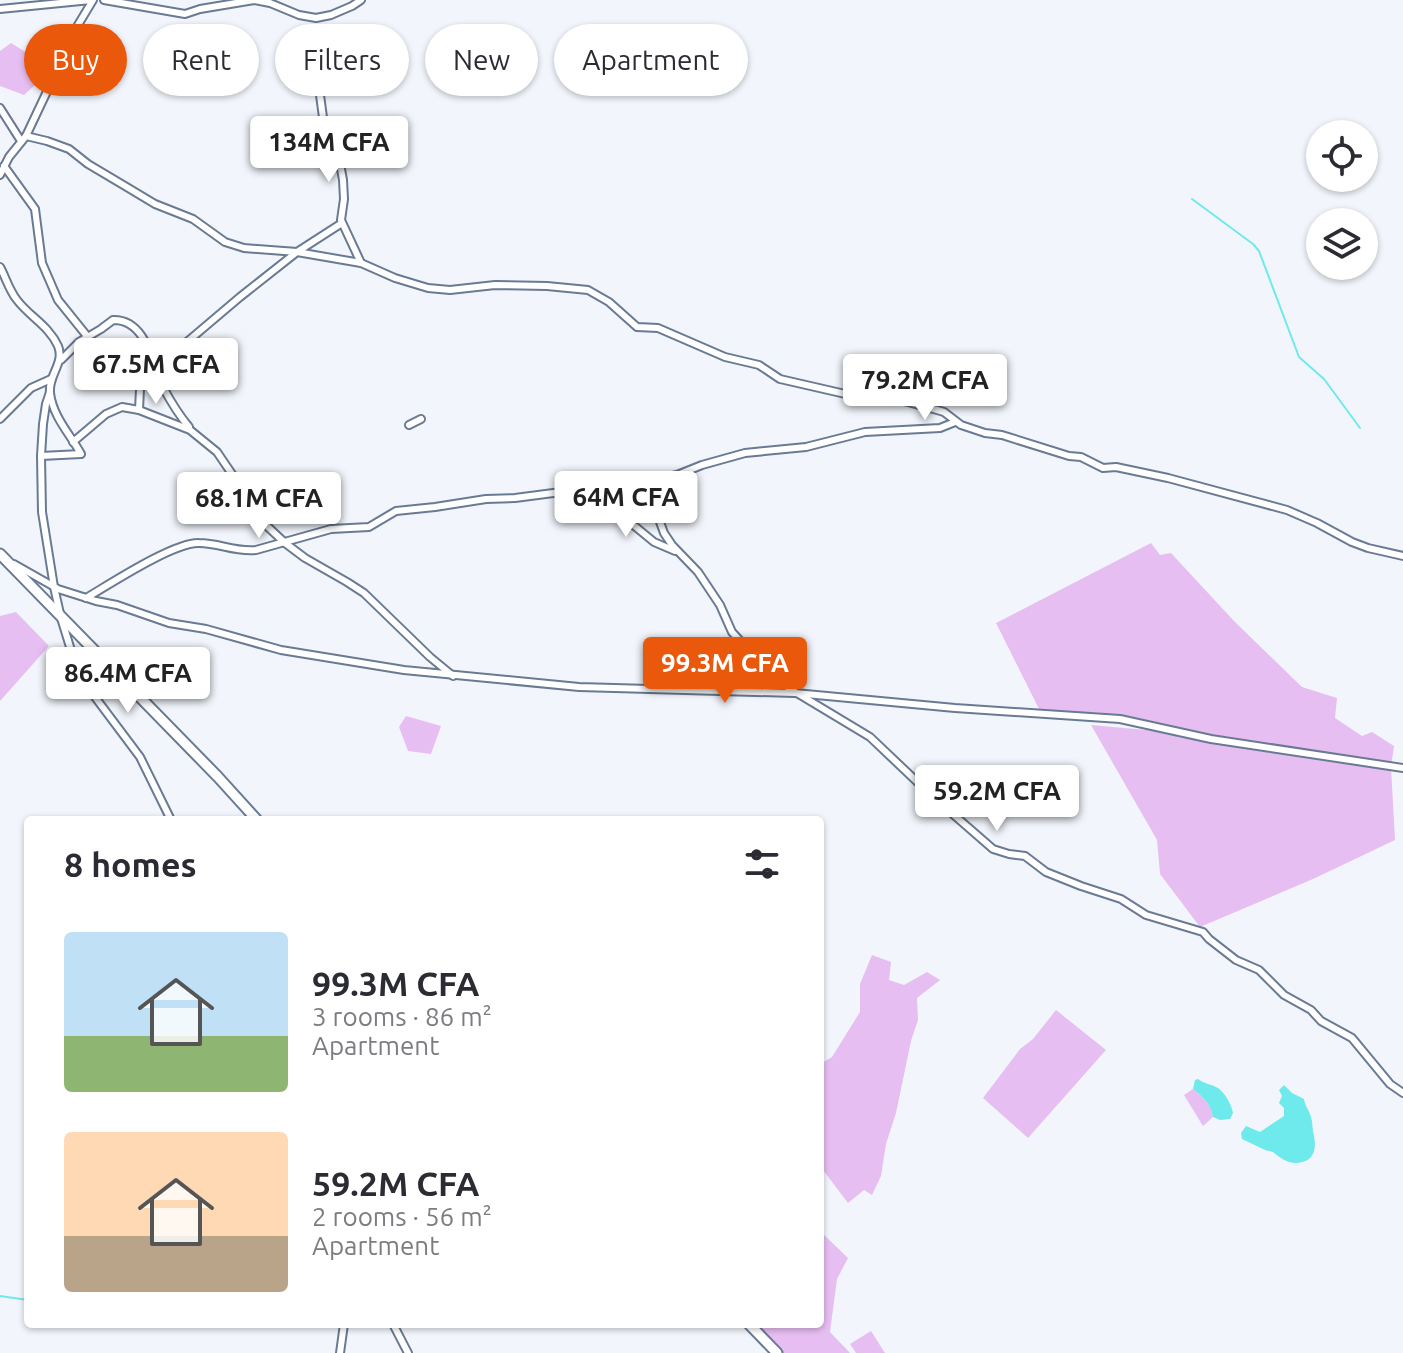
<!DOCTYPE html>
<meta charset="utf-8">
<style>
:root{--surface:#fff;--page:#f7f7f7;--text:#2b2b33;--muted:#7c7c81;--accent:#ea580c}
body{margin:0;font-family:Ubuntu,sans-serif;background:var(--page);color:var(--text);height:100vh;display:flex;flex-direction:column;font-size:30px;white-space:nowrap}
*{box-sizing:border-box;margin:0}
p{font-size:26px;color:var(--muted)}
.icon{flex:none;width:44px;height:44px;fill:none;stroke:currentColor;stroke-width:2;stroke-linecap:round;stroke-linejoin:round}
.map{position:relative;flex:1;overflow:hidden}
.sheet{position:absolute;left:24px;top:816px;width:800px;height:512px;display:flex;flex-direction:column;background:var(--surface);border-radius:8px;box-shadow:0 2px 6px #0004}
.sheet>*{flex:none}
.hud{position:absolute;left:24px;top:24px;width:800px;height:72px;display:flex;gap:16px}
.fabs{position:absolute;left:1306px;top:120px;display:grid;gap:16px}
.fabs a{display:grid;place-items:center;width:72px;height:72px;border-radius:50%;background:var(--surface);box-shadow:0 2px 6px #0004;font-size:40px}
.price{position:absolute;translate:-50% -68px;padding:0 18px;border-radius:8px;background:#fff;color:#222;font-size:26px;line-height:52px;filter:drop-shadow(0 2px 4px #0008)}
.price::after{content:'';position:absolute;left:50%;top:48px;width:24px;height:18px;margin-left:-12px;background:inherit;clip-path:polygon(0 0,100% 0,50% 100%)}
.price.current{background:var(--accent);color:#fff}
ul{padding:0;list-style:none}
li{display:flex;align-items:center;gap:24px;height:200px;padding:0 40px}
li span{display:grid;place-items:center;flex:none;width:224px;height:160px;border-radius:8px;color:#555}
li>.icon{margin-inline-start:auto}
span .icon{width:96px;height:96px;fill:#fffc;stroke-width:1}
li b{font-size:34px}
h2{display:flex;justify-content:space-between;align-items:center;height:96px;padding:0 40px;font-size:34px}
.chip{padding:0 28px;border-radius:36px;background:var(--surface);box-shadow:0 2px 6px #0004;font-size:28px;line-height:72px}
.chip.current{background:var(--accent);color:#fff}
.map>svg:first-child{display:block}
.green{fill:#e7bef2}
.water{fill:#6ee9ec}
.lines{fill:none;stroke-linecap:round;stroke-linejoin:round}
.stream{stroke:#6ee9ec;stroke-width:2}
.minor-casing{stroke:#697a93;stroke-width:10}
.secondary-casing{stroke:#697a93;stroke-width:13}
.minor{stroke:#fff;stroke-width:6}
.secondary{stroke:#fff;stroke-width:9}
</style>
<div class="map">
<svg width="1403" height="1353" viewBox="0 0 1403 1353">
<rect width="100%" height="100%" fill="#f2f6fc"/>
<g class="green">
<path d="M11 43 24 51 41 67 36 84 24 95 0 86V51Z"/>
<path d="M1151 543 1160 555 1171 553 1234 621 1302 687 1337 698 1335 718 1362 736 1372 732 1394 746 1391 767 1395 840 1313 879 1200 927 1160 874 1157 840 1091 725 1147 730 1211 743V739L1146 724 1042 715 996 623Z"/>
<path d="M16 612 49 646 0 701V616Z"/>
<path d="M406 716 441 726 431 754 408 751 399 727Z"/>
<path d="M872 955 891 962 889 980 904 985 927 972 940 980 917 998 918 1020 911 1041 896 1113 886 1144 881 1176 872 1195 864 1190 848 1203 820 1166V1064L832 1057 860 1012V984Z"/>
<path d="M1056 1010 1106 1050 1028 1138 983 1098 1020 1049 1033 1039Z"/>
<path d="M1193 1089C1203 1097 1211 1104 1213 1117L1203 1126 1184 1095Z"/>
<path d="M820 1231 848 1258 837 1279 830 1332 850 1353H777L749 1324H820Z"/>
<path d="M871 1331 885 1353H856L850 1344Z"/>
</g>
<g class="water">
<path d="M1198 1079C1205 1084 1211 1084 1218 1088 1226 1094 1231 1104 1233 1113L1230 1119 1220 1120 1213 1117C1211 1104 1203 1097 1193 1089L1195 1080Z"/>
<path d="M1284 1085 1292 1093 1304 1099C1305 1106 1309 1110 1311 1117 1313 1123 1312 1130 1314 1136 1317 1151 1313 1162 1296 1163 1287 1163 1280 1158 1273 1152L1265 1150 1242 1139 1241 1133 1246 1126 1260 1132 1284 1116V1108L1279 1103 1282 1096 1279 1090Z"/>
</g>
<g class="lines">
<g class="stream">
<path d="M1192 199 1253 244 1259 251 1299 357 1324 379 1360 428"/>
<path d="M0 1296 28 1300"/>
</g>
<defs>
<g id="minor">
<path d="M104 0 185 14 200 9 254 0 270 3 299 15 316 18 331 15 352 6 361 0"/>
<path d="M0 9 91 0"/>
<path d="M320 95 326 140 331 153 341 169 343 180 344 199 341 220 361 263"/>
<path d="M0 108 21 141"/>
<path d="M26 136 47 141 69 149 88 164 125 186 155 204 193 219 225 242 244 248 297 252 361 263 395 278 428 288 450 290 495 285 547 286 588 290 609 302 637 327 658 328 725 357 759 365 780 379 854 396 874 399 889 397 923 406 944 412 961 425 985 433 1002 435 1069 456 1081 457 1103 468 1116 467 1168 478 1287 510 1317 523 1352 542 1368 548 1403 556"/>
<path d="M4 166 35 209 42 263 58 300 87 336"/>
<path d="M0 175 9 157 26 136 51 83 69 40 93 0"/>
<path d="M0 267C6 278 9 290 17 300 30 317 49 326 58 346 65 363 48 375 50 393 53 417 70 434 81 454L41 456"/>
<path d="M61 360 79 342 101 329 113 320C147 319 153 366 164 389 171 402 179 415 189 427"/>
<path d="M142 375 181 347 240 297 297 252 342 223"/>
<path d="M50 392 46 404 43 424 41 456 42 512 54 587 61 618 70 647 89 689 140 757 171 820"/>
<path d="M139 410 140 389 148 350"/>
<path d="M0 419 31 388 51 379"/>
<path d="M409 425 421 419"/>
<path d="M73 442 106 414 122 407 139 410 190 430 217 452 268 527 285 543 305 558 347 582 364 593 430 657 453 676"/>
<path d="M662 478 660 522 664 533 672 545 698 572 720 605 732 632 777 681 870 737 931 795 993 849 1009 854 1025 856 1046 872 1081 886 1121 899 1146 915 1203 932 1209 939 1236 960 1259 970 1284 995 1311 1010 1321 1021 1352 1038 1390 1084 1403 1093"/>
<path d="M592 491 654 542 675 551"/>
<path d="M14 564 58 589 96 601 117 605 169 623 206 629 281 650 404 670 579 687 795 693 955 708 1120 719 1211 739 1403 768"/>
<path d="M86 598C110 584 174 542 199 543 220 543 233 552 256 550L331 529 369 527 396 511 435 507 486 499 515 498 561 492 621 487 677 475 702 465 745 453 806 447 865 432 940 428 955 422"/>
<path d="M393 1324 408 1353"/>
<path d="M340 1353 344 1324"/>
</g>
<g id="secondary">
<path d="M0 554 218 777 257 820"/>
<path d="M749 1324 777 1353"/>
</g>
</defs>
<use href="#minor" class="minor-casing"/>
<use href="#secondary" class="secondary-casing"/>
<use href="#minor" class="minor"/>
<use href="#secondary" class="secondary"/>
</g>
</svg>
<div class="fabs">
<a><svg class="icon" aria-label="locate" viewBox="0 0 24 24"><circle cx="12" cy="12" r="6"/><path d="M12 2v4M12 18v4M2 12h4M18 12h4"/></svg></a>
<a><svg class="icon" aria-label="layers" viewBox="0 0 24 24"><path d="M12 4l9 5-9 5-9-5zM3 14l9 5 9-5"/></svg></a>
</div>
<b class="price" style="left:329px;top:184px">134M CFA</b>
<b class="price" style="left:156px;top:406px">67.5M CFA</b>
<b class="price" style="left:925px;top:422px">79.2M CFA</b>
<b class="price" style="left:626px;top:539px">64M CFA</b>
<b class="price" style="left:259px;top:540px">68.1M CFA</b>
<b class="price current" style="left:725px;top:705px">99.3M CFA</b>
<b class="price" style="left:128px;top:715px">86.4M CFA</b>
<b class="price" style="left:997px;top:833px">59.2M CFA</b>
<div class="hud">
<a class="chip current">Buy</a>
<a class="chip">Rent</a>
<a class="chip">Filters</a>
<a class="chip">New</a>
<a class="chip">Apartment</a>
</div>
<section class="sheet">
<h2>8 homes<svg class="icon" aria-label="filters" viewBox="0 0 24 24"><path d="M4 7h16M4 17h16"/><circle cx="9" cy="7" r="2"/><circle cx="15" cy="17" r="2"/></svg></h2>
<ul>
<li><span style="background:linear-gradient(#bfe0f5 65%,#8fb573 0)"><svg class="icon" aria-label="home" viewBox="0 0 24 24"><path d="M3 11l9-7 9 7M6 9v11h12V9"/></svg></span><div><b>99.3M CFA</b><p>3 rooms · 86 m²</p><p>Apartment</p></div></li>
<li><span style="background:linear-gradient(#ffd9b3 65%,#b9a48a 0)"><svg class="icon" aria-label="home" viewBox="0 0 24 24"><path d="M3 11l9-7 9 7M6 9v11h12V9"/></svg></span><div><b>59.2M CFA</b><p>2 rooms · 56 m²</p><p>Apartment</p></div></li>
</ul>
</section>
</div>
